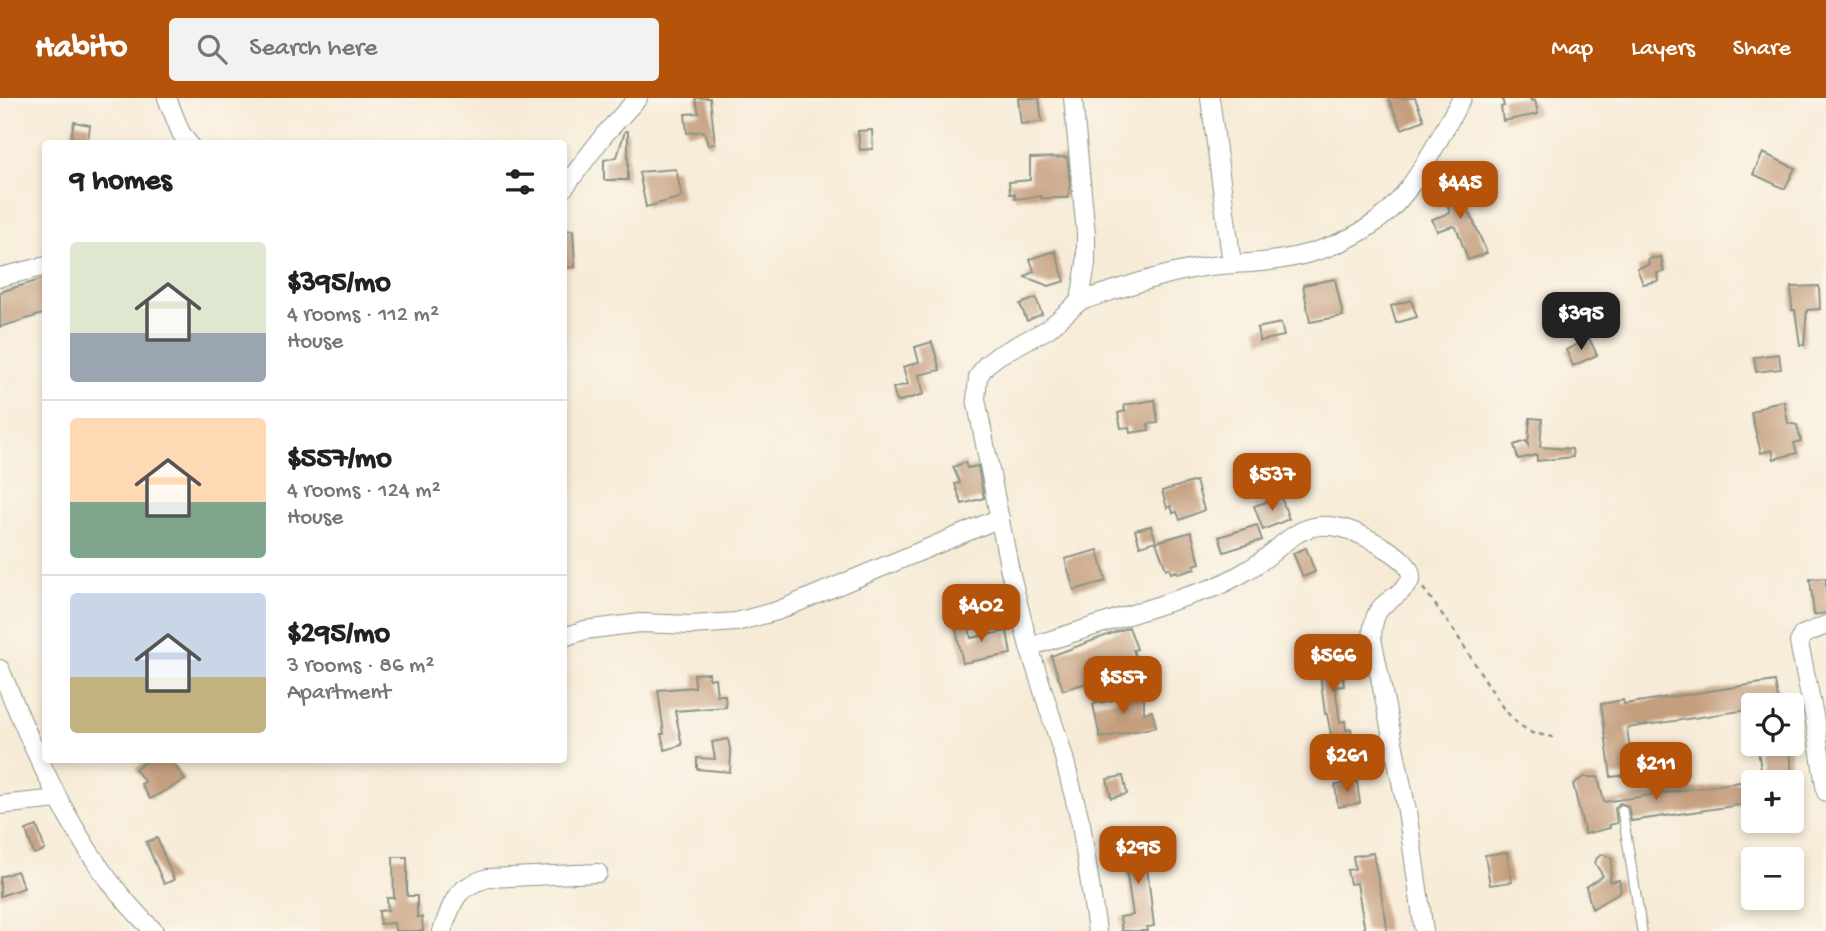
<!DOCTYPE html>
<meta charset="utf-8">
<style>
:root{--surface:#fff;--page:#f2f2f2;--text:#222;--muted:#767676;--line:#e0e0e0;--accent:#b45309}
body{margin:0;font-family:"Gochi Hand",sans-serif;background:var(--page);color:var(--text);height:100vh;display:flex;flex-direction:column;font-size:26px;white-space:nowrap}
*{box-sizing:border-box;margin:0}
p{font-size:23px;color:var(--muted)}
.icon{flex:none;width:38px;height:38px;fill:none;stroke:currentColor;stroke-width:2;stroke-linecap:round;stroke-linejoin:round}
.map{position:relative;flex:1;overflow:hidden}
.side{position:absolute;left:42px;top:42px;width:525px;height:623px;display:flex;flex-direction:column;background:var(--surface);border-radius:7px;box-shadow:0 4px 10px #0003}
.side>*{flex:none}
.buttons{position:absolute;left:1741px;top:595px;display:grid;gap:14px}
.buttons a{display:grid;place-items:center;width:63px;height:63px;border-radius:7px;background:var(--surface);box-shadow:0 4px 10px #0003;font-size:35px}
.price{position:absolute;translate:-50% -60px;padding:0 16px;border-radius:14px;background:var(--accent);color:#fff;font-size:23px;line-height:46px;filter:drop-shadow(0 2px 4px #0008)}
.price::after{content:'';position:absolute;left:50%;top:42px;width:21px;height:16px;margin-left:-10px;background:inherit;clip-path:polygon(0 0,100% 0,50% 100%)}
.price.current{background:#222;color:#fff}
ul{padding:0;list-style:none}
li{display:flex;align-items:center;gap:21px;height:175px;padding:0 28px}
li+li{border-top:2px solid var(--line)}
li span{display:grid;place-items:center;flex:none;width:196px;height:140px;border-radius:7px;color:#555}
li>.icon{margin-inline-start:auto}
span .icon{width:84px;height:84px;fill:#fffc;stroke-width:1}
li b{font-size:30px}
h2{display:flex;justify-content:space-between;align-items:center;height:84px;padding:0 28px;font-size:30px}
header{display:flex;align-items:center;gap:42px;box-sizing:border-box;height:98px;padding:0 35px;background:var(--accent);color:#fff}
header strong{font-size:33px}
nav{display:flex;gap:38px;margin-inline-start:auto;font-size:24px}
.search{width:490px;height:63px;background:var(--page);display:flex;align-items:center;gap:18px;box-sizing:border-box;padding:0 24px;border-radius:7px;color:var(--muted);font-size:26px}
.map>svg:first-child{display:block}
.building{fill:#c59e7e}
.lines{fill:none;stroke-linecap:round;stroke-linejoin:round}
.service-casing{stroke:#8b9486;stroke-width:11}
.minor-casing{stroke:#8b9486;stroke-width:20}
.path{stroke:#8b9486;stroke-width:2.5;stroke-dasharray:5 5;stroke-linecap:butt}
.service{stroke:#fff;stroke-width:9}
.minor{stroke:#fff;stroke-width:18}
</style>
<header>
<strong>Habito</strong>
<div class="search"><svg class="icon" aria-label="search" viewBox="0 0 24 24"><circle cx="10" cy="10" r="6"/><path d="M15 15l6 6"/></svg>Search here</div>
<nav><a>Map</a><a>Layers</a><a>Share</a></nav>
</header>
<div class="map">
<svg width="1826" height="833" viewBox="0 0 1826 833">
<rect width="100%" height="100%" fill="#fbf7ec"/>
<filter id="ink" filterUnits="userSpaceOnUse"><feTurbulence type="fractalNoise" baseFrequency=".0143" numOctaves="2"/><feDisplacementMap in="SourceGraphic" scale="14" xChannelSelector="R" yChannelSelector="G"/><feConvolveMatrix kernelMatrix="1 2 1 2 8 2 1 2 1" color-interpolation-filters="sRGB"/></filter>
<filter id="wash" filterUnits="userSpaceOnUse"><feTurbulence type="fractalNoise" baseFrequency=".00686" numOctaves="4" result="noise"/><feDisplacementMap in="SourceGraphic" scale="28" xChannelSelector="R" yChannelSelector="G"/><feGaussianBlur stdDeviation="1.57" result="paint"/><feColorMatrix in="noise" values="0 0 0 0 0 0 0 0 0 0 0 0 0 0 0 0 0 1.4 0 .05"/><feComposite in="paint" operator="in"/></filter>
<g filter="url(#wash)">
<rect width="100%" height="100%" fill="#f7ebd7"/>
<g id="blocks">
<g class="building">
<path d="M695 0H710L715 46 708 47 704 33 687 35 685 16 699 15Z"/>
<path d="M1018 0H1039L1042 24 1021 26Z"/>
<path d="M1388 0H1415L1424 22 1402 31Z"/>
<path d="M1502 0H1531V3L1535 2 1538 16 1503 23 1501 9 1504 8Z"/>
<path d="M74 24 90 27 88 43 71 39Z"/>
<path d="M872 32 873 51 860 52 858 33Z"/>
<path d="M625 33H628V82H604V62L617 59Z"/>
<path d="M1763 55 1795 70 1785 91 1753 76Z"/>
<path d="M1067 59 1070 85 1068 100H1041V98L1015 101V96H1010L1009 84 1030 82V60Z"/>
<path d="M676 71 682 99 646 109 639 74Z"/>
<path d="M1454 79 1464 110 1467 108 1487 155 1468 162 1456 129 1453 128 1437 133 1432 121 1450 115 1440 83Z"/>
<path d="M573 132 575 169 564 170V133Z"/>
<path d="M1055 153 1065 183 1049 188 1025 179 1034 173 1030 161Z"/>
<path d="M1661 159 1664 174 1657 175 1658 183 1643 186 1637 170 1649 167 1648 161Z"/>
<path d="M46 180V215L0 229V194Z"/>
<path d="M1335 181 1343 218 1310 224 1303 187Z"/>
<path d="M1819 188 1820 211 1807 212 1804 247H1800L1795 212H1792L1791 189Z"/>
<path d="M1036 200 1042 216 1027 223 1020 206Z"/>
<path d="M1411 202 1417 219 1396 225 1391 208Z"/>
<path d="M1281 225 1284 238 1260 243 1257 230Z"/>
<path d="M1589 240 1597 257 1573 268 1566 252Z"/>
<path d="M932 244 940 272 919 277 924 296 897 304 893 290 908 286 903 269 919 264 915 249Z"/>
<path d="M1779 256 1781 271 1756 274 1754 259Z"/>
<path d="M1155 302 1158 325 1148 326 1149 332 1130 335 1129 329 1121 330 1118 315 1125 313 1124 307Z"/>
<path d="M1784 303 1788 325 1797 327 1801 343 1794 345 1797 355 1774 361 1772 352 1761 355 1751 315 1768 306Z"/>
<path d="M1530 320 1542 321 1540 349 1572 351 1573 359 1537 363V357L1518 361 1514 347 1526 343 1528 347Z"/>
<path d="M965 364 967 370 978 368 984 400 962 406 955 386 960 385 953 369Z"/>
<path d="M1196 383 1204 412 1180 422 1177 414 1173 415 1171 408 1167 410 1162 393Z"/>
<path d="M1281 399 1289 421 1263 432 1254 408Z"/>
<path d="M1257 427 1262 442 1224 454 1219 439Z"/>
<path d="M1151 428 1156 443 1140 448 1135 432Z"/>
<path d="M1191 434 1200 465 1194 467 1195 471 1178 476 1177 473 1171 475 1169 470 1166 471 1156 444Z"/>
<path d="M1306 450 1315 474 1303 479 1293 455Z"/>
<path d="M1098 452 1106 483 1074 492 1065 461Z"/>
<path d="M1826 480V515L1814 517 1810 481Z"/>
<path d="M967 520 971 540 1007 533 1011 556 963 565 954 522Z"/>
<path d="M1129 529 1137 551 1133 552 1137 563 1109 572 1117 576 1063 592 1051 558Z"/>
<path d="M1339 549 1344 588 1335 589 1340 624 1345 623 1346 632 1351 631 1354 648 1338 651 1337 647H1333L1327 616H1325L1319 567 1316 568 1314 552Z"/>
<path d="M709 575V581L715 580 717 597H725L726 609 675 613 682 647 665 652 661 636H664L658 592 695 589 694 576Z"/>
<path d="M1775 583 1779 607H1754V611L1627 630 1633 676 1611 679 1601 606 1623 602 1624 606Z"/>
<path d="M1144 596V615L1152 613 1156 629 1100 640 1093 606Z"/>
<path d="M728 641 731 656 730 674 697 671V660L715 661 712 644Z"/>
<path d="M1757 646H1790L1792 684H1763Z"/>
<path d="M148 662H171L185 682 150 701 141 686 145 684 135 671Z"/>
<path d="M1123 678 1127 696 1111 700 1107 681Z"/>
<path d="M1584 679H1598L1604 704 1754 682V705L1631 723 1628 708 1620 705 1615 710 1617 725 1609 727 1610 730 1585 736 1573 686Z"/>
<path d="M1357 684 1360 705 1338 709 1335 687Z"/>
<path d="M37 728 45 752 34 756 26 732Z"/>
<path d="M157 740 174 782 164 786 146 744Z"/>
<path d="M1167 748V760L1146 761 1154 828 1147 829 1148 833H1122L1120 819 1133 817 1126 771H1124L1123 767 1106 768 1105 758Z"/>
<path d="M1507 754 1512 784 1490 787 1485 757Z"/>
<path d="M1373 755 1386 821 1387 833H1365L1357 785 1350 786 1347 772 1355 771 1353 758Z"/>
<path d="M1603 756 1612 761 1610 784 1619 782 1621 793 1592 811 1586 789 1603 778 1595 765 1597 760Z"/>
<path d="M393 759H407V798H417V819H422L423 833H395L394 825 380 826 379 813 388 812 387 800H394Z"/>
<path d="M17 773 24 790 0 798V779Z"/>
</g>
</g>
</g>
<g filter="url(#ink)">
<use href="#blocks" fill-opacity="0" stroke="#8b9486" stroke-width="2"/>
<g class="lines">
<defs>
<path id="service" d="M1622 712 1642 833"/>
<g id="minor">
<path d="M167 0 181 35 189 46"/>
<path d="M1073 0 1086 136V165L1080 203 1048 231 999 257 986 267 978 279 976 301 1010 473 1029 549 1063 656 1081 726 1097 833"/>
<path d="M1210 0 1232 166"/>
<path d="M564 90 604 37 638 0"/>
<path d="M0 179 46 168"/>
<path d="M1080 203C1119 191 1158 177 1198 170 1219 166 1241 166 1262 164 1302 160 1346 147 1377 123 1414 96 1439 39 1462 0"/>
<path d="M1826 527 1802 537 1799 545 1814 617 1826 694"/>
<path d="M564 539 585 532 640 525 692 527 736 524 777 513 1000 420"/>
<path d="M1029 549 1216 489C1234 480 1252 471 1268 458 1278 450 1287 441 1298 435 1327 418 1359 434 1385 450 1397 457 1412 467 1411 481 1395 508 1373 498 1372 540L1407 713 1424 833"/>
<path d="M0 571C39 664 79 762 154 833"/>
<path d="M0 707 58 701"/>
<path d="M442 833C454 802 454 790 488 780L598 775"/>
</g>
</defs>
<use href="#service" class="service-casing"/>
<use href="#minor" class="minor-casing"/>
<path class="path" d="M1423 490 1453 531 1503 610 1518 626 1532 635 1553 639"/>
<use href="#service" class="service"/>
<use href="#minor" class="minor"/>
</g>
</g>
</svg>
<div class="buttons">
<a><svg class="icon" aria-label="locate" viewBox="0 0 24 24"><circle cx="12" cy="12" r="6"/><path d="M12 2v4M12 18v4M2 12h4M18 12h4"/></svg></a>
<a>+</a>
<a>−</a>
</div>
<b class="price" style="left:1460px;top:123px">$445</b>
<b class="price current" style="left:1581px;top:254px">$395</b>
<b class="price" style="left:1272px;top:415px">$537</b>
<b class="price" style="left:981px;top:546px">$402</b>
<b class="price" style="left:1333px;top:596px">$566</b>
<b class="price" style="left:1123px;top:618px">$557</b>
<b class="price" style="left:1347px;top:696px">$261</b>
<b class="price" style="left:1656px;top:704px">$211</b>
<b class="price" style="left:1138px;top:788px">$295</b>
<section class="side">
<h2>9 homes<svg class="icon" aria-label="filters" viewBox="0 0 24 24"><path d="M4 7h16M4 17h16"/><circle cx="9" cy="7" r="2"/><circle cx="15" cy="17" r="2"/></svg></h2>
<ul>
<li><span style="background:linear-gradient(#dfe7d0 65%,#9aa5b1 0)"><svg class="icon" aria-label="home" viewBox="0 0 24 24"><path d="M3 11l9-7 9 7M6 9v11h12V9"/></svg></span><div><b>$395/mo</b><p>4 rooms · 112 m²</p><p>House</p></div></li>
<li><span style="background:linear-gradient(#ffd9b3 60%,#7fa58c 0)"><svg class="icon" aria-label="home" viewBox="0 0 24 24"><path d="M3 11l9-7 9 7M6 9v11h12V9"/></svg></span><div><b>$557/mo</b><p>4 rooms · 124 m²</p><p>House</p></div></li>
<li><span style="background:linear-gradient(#c9d6e8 60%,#c2b280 0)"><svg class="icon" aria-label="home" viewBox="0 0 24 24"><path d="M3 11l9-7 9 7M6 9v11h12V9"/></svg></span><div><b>$295/mo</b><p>3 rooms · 86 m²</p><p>Apartment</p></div></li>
</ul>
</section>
</div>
